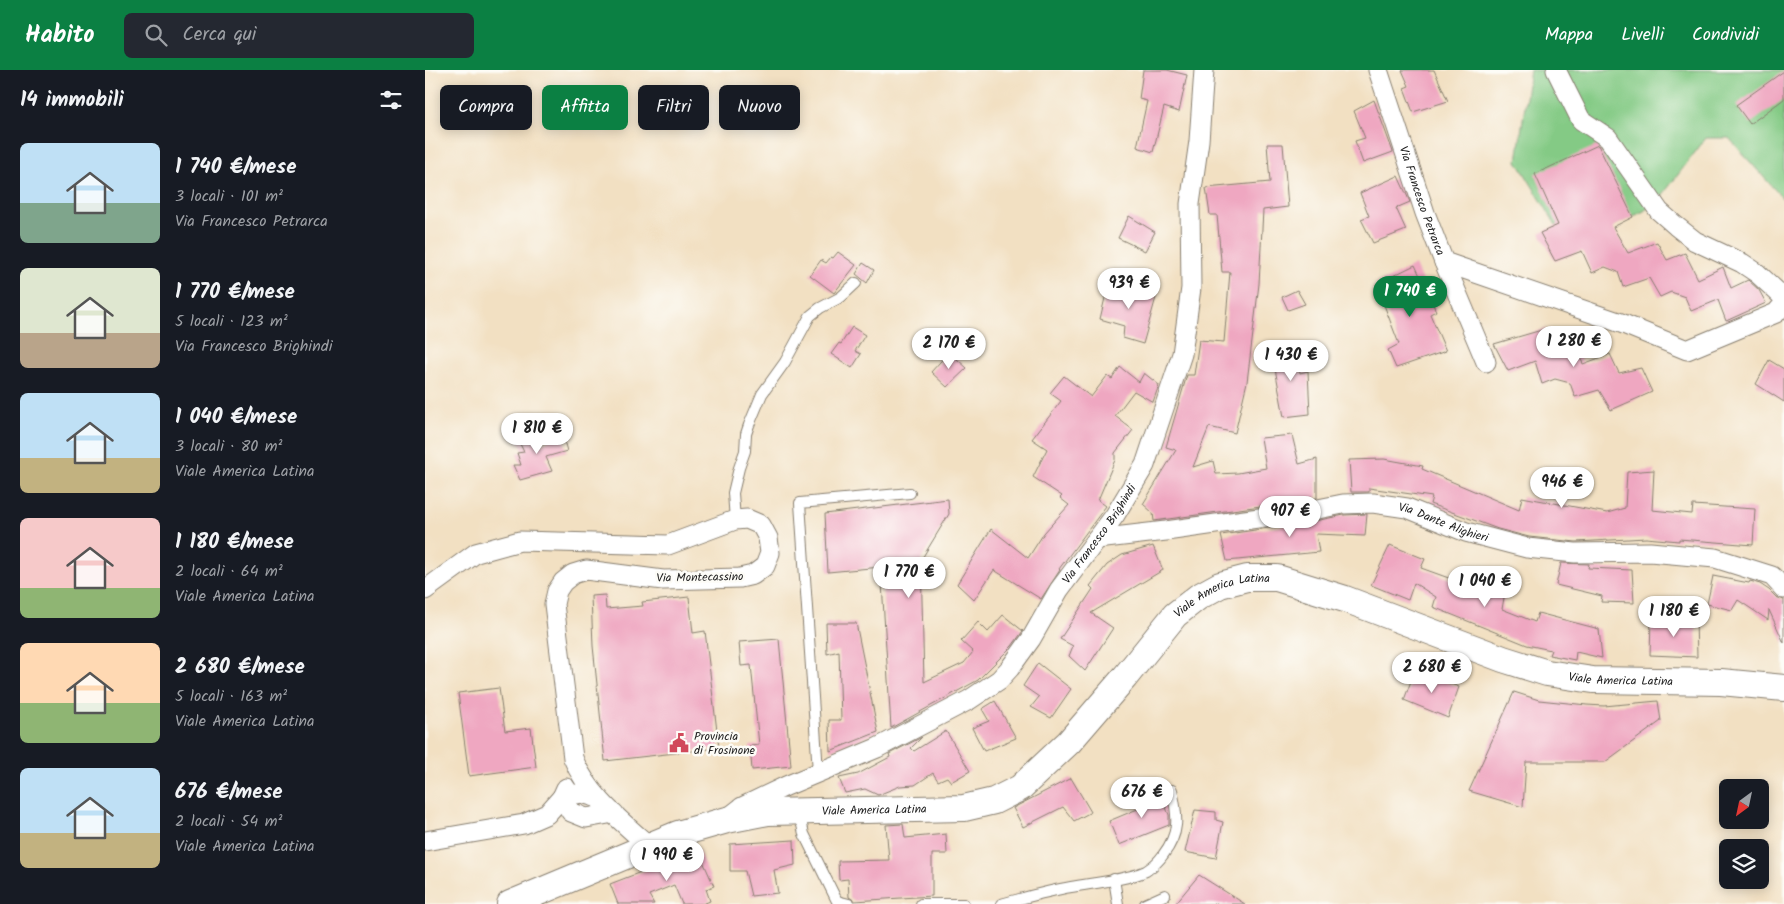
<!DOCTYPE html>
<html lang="it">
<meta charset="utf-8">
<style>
:root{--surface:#171b24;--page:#242831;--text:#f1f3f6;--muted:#9ea1a6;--accent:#0b8043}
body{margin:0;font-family:Kalam,sans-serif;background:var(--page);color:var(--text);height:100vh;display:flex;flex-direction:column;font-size:19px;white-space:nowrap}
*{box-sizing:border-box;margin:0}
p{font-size:16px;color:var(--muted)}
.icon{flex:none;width:28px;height:28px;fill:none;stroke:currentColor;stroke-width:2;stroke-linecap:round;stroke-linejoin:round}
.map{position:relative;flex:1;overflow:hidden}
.drawer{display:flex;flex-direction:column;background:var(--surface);width:425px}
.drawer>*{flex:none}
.top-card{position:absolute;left:15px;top:15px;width:475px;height:45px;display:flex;gap:10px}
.needle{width:32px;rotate:213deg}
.buttons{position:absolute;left:1294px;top:709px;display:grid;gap:10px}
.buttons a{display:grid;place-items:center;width:50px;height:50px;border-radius:8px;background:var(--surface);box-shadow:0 2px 12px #0003;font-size:25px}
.price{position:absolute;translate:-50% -42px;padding:0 11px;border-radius:18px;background:#fff;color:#222;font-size:16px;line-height:32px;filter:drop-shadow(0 1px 2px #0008)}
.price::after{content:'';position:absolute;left:50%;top:30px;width:15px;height:11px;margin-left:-8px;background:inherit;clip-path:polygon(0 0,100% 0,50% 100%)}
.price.active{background:var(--accent);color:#fff}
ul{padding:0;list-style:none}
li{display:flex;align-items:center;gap:15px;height:125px;padding:0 20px}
li span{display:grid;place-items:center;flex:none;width:140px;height:100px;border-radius:8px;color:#555}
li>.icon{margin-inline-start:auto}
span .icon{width:60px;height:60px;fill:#fffc;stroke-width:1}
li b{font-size:21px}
h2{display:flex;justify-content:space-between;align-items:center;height:60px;padding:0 20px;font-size:21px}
.tag{padding:0 18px;border-radius:8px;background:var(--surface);box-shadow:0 2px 12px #0003;font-size:18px;line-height:45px}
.tag.active{background:var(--accent);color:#fff}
header{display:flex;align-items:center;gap:30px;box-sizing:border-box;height:70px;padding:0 25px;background:var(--accent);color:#fff}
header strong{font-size:24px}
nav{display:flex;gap:28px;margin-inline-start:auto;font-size:18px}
.search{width:350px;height:45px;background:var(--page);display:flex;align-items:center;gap:12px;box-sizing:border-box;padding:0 18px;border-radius:8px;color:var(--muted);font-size:19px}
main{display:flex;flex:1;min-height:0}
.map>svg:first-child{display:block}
.green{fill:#84ca85;stroke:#507350}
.building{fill:#efa7c1}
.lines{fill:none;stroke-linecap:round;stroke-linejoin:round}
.service-casing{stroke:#877e6f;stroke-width:12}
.minor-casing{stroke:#877e6f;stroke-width:21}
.secondary-casing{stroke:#877e6f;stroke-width:28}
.service{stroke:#fff;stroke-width:10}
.minor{stroke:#fff;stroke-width:19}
.secondary{stroke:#fff;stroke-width:26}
.labels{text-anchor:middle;stroke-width:5;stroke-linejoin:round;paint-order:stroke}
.street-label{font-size:12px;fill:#1c1c1c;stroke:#fdfcf7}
.poi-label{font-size:12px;fill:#1c1c1c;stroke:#fdfcf7;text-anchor:start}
</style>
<header>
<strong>Habito</strong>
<div class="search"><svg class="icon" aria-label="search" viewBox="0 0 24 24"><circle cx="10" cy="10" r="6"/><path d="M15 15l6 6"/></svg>Cerca qui</div>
<nav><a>Mappa</a><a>Livelli</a><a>Condividi</a></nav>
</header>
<main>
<section class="drawer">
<h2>14 immobili<svg class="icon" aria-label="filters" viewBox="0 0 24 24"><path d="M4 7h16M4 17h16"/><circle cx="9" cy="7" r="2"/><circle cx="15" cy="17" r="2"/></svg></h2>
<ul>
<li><span style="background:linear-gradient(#bfe0f5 60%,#7fa58c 0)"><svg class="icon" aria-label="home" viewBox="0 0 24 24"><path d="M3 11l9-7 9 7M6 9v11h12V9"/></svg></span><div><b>1 740 €/mese</b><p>3 locali · 101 m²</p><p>Via Francesco Petrarca</p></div></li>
<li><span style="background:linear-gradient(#dfe7d0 65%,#b9a48a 0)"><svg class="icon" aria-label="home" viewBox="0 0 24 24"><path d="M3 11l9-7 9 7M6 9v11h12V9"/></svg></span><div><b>1 770 €/mese</b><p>5 locali · 123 m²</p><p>Via Francesco Brighindi</p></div></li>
<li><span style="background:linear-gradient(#bfe0f5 65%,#c2b280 0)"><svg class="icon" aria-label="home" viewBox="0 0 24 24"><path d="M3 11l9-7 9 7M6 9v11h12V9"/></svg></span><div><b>1 040 €/mese</b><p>3 locali · 80 m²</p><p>Viale America Latina</p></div></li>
<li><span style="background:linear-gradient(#f6c9c9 70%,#8fb573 0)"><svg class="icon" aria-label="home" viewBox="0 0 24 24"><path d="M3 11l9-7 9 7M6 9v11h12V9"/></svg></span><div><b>1 180 €/mese</b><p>2 locali · 64 m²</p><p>Viale America Latina</p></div></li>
<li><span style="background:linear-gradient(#ffd9b3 60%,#8fb573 0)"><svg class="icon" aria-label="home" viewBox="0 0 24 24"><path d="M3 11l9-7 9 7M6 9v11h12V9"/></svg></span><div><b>2 680 €/mese</b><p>5 locali · 163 m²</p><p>Viale America Latina</p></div></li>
<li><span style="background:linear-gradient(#bfe0f5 65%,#c2b280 0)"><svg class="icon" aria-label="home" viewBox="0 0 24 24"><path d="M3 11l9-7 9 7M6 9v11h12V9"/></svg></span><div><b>676 €/mese</b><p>2 locali · 54 m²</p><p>Viale America Latina</p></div></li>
</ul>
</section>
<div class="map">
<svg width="1359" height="834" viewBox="0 0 1359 834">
<rect width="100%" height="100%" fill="#fdfcf7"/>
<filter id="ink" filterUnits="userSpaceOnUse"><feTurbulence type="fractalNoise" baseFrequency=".02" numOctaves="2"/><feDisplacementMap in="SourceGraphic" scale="10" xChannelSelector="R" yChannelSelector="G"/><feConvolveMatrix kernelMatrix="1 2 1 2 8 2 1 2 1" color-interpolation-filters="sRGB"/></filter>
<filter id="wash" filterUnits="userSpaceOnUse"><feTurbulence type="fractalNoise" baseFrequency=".0096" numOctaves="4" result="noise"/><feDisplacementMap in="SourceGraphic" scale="20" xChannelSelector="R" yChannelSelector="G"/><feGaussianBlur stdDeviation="1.12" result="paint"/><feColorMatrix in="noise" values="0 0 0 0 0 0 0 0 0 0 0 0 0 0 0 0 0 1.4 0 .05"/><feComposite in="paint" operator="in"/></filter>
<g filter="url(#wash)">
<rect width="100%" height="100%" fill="#f2e0c2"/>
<path class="green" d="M1105 0H1359V130L1304 68H1281L1236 127 1219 141 1172 164 1161 144 1131 155 1092 91Z"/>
<g id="blocks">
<g class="building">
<path d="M718 0H742L762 5 754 42 739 37 728 82 712 77 722 31 714 29Z"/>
<path d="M977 0H1009L1023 31 988 42 979 18 984 16Z"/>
<path d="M1359 1V29L1325 54 1311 35Z"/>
<path d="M949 30 968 82 938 93 930 71 940 68 929 41Z"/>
<path d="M842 74H858L863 137 838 140 834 214 822 312 810 363 784 357 768 397 788 391 791 404 813 403 841 398 836 368 867 365 874 394 892 389V428L729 451 728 443 718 434 751 380 741 377 762 305H769L774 270 799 272 805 202H797L792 145H785L781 118 845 112Z"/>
<path d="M1173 75 1208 147 1188 157 1203 183 1232 172 1242 190 1260 183 1273 209 1298 197 1306 218 1323 210 1334 220 1341 233 1301 251 1293 230 1266 241 1260 227 1246 222 1235 227 1224 208 1198 217 1193 202 1180 197 1167 203 1157 181 1130 191 1115 163 1133 155 1110 104Z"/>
<path d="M973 106 985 132 971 138 981 160 948 173 936 149 944 146 935 123Z"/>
<path d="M704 146 730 162 720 181 693 168Z"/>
<path d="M413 182 431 195 409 223 385 205 396 190 401 193 406 187 408 188Z"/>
<path d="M438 193 449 200 442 213 431 204Z"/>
<path d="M990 195 1011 241 1005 244 1021 281 971 298 963 280 974 274 951 214Z"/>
<path d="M684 211 732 224 718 274 698 268 699 256 675 249Z"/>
<path d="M872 220 880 234 863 240 857 227Z"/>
<path d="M427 257 440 265 430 281 436 284 427 298 406 284 414 273 416 274Z"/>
<path d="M1120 259 1127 276 1148 268 1158 294 1185 284 1194 303 1216 298 1227 322 1186 340 1174 320 1150 327 1145 313 1130 309 1117 314 1110 291 1083 301 1069 274Z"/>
<path d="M870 275 875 303 883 301 885 344 859 347 846 277Z"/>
<path d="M524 282 542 298 522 317 506 302Z"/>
<path d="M1344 290 1359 299V332L1331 314Z"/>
<path d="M695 297 714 312 719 303 734 315 728 332 709 321 690 346 708 360 690 383V390L673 430 681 436 634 499 635 500 616 529 569 500 549 530 532 514 566 459 603 488 619 463 644 435 635 428 637 426 608 407 622 379 607 369 636 331 625 323 639 306 666 327 682 306 687 309Z"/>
<path d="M109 361 115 375 137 364 142 381 121 387 127 401 95 410 88 395H96L92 383 99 382 92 368Z"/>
<path d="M959 389 998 396 997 399 1094 440 1097 427 1182 443 1200 438 1202 402 1229 400 1227 440 1267 444 1268 435 1330 439 1328 475 1254 469V471L1221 468 1151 472 1104 467 1073 459 1005 434 1007 427 944 418V422H926L924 390Z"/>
<path d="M523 429 524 444 496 490 499 612 539 593 548 582 536 571 553 552 563 562 578 545 598 561 587 576 553 610 466 658 456 497 403 502 400 444Z"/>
<path d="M942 444 940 466 891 464 894 482 802 491 796 465 885 452 919 445Z"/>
<path d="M965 475 1000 489 996 498 1079 528 1077 539 1110 552 1113 543 1174 559 1177 588 1151 582 1150 590 1124 585 1126 580 1102 575 1008 537 1011 527 989 513 983 530 946 515Z"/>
<path d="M728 476 738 500 666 543 688 558 660 601 644 586 648 576 635 569 668 519 665 516 682 495 697 485Z"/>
<path d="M1136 493 1164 494 1163 498 1207 500 1209 533 1176 532 1177 526 1131 515Z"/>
<path d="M1288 506 1324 513 1325 511 1335 514 1344 520 1351 527 1359 530V573L1344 540 1343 550 1313 530 1307 540 1282 534Z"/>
<path d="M180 525 181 539 218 536 217 532 264 527 268 563 280 561 294 678 180 691 168 576 166 526Z"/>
<path d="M1226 550H1271L1272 587 1225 585Z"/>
<path d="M401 553H431L453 662 405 681 404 650H416L414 581 402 584Z"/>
<path d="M354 569 366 696 327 700 325 676 334 675 326 595 316 596 314 572Z"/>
<path d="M613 593 646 619 626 648 606 637 614 627 598 616Z"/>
<path d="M990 600 1034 617 1023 648 979 630Z"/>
<path d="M74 618 80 661 106 658 111 697 44 706 33 623Z"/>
<path d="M1089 622 1114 630 1162 635 1179 636 1233 631 1236 651 1180 692H1101L1098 737 1044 721Z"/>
<path d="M570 631 591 668 559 681 547 658 564 651 557 639Z"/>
<path d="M521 661 545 701 526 712 522 707 513 711 508 703 490 715 475 716 453 725 440 719 420 723 414 708 433 704 465 687 464 684 497 667 486 678 489 681Z"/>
<path d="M646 708 666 742 649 751 638 737 598 757 588 738Z"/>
<path d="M733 717 744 745V755L694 775 684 751 722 735 717 723Z"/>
<path d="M770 740 791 742V750L798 752 791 788 760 782Z"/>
<path d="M478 754 480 768 521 764 522 784H507V826L430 831 424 827 423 809 414 810 413 791 464 790 461 755Z"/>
<path d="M369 770 370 795 349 800 353 823 326 826 320 801H305V774Z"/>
<path d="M273 780 289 816 281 819 285 831 278 834H257L249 815 224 825 229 834H193L185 814Z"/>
<path d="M774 805 820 834H750Z"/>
</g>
</g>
</g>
<g filter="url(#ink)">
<use href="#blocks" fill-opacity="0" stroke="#877e6f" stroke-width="1"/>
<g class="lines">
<defs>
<g id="service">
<path d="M310 450 308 423 314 398 320 381 321 364 324 355 337 324 360 292 385 246 395 238 416 227 431 213"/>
<path d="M393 702 375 433 485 423"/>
<path d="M371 743 377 755 379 764 412 831 424 834"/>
<path d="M689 809 693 834"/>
<path d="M496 834H539"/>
<path d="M576 834C599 828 622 821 646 817 668 813 702 810 721 801 727 797 734 791 738 785 755 763 753 747 747 720"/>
<path d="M720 834 740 825"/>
</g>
<g id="minor">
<path id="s1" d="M953 0 1000 143 1019 192 1196 253 1262 280 1351 243 1358 235V227L1332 203 1317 193 1270 171 1251 156 1234 141 1183 68 1156 50 1131 0"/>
<path d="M1019 192 1061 292"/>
<path id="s2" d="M672 469 741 461 883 441 918 434 948 433 982 438 1041 462 1102 478 1150 483 1225 482 1290 488 1347 506 1359 519"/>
<path d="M0 520 51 483 95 471 243 475 310 450 322 449 336 455 343 468 345 483 340 496 328 505 315 508 238 510 161 500 148 504 138 512 132 521 129 534 148 688C162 724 196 751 224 776"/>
<path d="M141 718 137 727 146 742 161 748 189 743"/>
<path id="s3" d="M308 744 317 737 361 716 452 678 544 630 574 610 585 598 606 569 634 520 690 445 720 395 757 284 766 218 765 134 774 71 779 0"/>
<path d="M0 771 99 754 122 744 137 727 157 723 173 728"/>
</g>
<g id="secondary">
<path id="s4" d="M85 834 253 764 302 750 343 742 539 738 569 731 595 718 644 672 700 607 750 545 773 527 795 515 822 508H852L920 529 1078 589 1122 603 1168 610 1296 612 1359 618"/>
</g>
</defs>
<use href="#service" class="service-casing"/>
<use href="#minor" class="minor-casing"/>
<use href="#secondary" class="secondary-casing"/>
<use href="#service" class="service"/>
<use href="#minor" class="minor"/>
<use href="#secondary" class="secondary"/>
</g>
</g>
<defs>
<symbol id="civic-bare" viewBox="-9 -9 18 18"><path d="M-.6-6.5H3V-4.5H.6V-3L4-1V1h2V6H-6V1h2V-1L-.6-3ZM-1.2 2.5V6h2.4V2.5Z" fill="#d1495b" stroke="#fdfcf7" stroke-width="2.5" paint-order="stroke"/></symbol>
</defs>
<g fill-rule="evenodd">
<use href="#civic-bare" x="240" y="659" width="28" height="28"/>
</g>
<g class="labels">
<g class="street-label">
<text dy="4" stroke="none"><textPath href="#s1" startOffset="138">Via Francesco Petrarca</textPath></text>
<text dy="4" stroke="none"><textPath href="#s2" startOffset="352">Via Dante Alighieri</textPath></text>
<text dy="4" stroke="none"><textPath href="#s3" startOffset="476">Via Francesco Brighindi</textPath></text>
<text transform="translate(275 507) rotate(-1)" y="4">Via Montecassino</text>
<text dy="4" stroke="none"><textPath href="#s4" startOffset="816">Viale America Latina</textPath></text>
<text dy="4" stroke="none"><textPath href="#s4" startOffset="1236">Viale America Latina</textPath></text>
<text dy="4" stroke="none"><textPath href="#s4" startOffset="381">Viale America Latina</textPath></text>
</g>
<g class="poi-label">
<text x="269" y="670">Provincia<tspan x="269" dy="14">di Frosinone</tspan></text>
</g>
</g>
</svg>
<div class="buttons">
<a><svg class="needle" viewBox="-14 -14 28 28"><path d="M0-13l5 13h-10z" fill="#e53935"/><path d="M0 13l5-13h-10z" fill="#9ea1a6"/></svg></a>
<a><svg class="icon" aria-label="layers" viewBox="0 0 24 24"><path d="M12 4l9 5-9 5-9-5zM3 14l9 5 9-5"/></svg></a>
</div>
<b class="price" style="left:704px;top:240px">939 €</b>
<b class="price active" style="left:985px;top:248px">1 740 €</b>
<b class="price" style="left:1149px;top:298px">1 280 €</b>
<b class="price" style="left:524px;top:300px">2 170 €</b>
<b class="price" style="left:866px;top:312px">1 430 €</b>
<b class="price" style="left:112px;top:385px">1 810 €</b>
<b class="price" style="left:1137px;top:439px">946 €</b>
<b class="price" style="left:865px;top:468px">907 €</b>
<b class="price" style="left:484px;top:529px">1 770 €</b>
<b class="price" style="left:1060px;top:538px">1 040 €</b>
<b class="price" style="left:1249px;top:568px">1 180 €</b>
<b class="price" style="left:1007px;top:624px">2 680 €</b>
<b class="price" style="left:717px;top:749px">676 €</b>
<b class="price" style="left:242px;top:812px">1 990 €</b>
<div class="top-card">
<a class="tag">Compra</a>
<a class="tag active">Affitta</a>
<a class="tag">Filtri</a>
<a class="tag">Nuovo</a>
</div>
</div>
</main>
